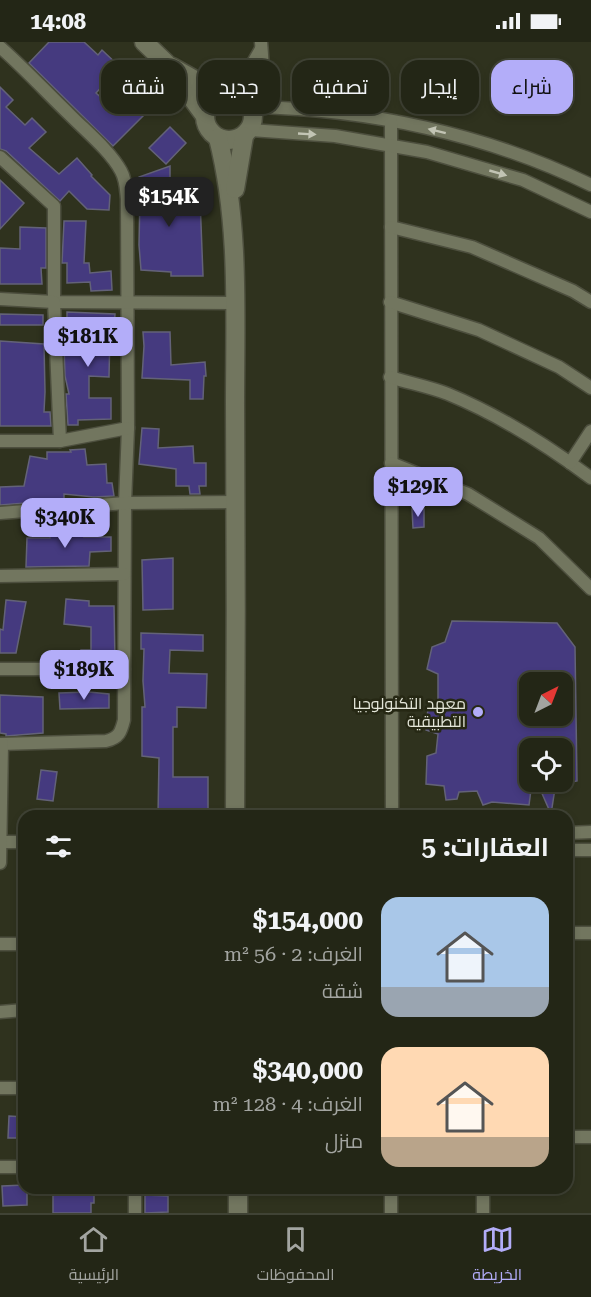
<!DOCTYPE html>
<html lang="ar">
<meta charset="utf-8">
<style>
:root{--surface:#232616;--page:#2b2e1f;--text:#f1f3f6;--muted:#a3a5a1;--line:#404335;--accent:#b3adf9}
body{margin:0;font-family:"Roboto Serif",Cairo,serif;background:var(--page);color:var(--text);direction:rtl;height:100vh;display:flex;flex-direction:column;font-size:22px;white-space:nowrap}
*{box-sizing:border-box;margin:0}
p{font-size:20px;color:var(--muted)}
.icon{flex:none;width:33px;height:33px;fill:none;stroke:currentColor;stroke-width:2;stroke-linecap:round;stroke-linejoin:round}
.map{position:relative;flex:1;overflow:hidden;direction:ltr}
.details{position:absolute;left:18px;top:768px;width:555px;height:384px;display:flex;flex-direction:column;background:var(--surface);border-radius:18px;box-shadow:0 3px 9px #0003,0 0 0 2px var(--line);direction:rtl}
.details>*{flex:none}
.hud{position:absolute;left:18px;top:18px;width:555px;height:54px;direction:rtl;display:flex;gap:12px}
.needle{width:39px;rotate:42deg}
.controls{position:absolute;left:519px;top:630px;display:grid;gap:12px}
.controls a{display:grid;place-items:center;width:54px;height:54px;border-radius:12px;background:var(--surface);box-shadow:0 3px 9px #0003,0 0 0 2px var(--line);font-size:30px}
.price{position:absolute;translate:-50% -51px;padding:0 14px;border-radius:12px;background:var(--accent);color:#111;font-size:20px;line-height:39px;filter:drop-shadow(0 2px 3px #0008)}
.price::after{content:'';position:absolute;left:50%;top:36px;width:18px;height:14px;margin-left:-9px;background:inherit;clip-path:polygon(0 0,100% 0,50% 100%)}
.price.current{background:#222;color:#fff}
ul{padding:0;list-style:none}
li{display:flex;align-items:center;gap:18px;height:150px;padding:0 24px}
li span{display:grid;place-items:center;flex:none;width:168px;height:120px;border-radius:18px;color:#555}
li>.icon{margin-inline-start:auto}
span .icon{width:72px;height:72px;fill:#fffc;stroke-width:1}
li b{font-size:26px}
h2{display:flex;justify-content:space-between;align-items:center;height:72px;padding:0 24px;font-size:26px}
.pill{padding:0 21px;border-radius:18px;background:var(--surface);box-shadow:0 3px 9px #0003,0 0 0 2px var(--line);font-size:21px;line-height:54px}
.pill.current{background:var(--accent);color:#111}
.status{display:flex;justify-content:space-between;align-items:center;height:42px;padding:0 30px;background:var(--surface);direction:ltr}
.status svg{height:16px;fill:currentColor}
.dock{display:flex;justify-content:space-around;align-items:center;height:84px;border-top:2px solid var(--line);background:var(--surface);font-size:16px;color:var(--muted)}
.dock a{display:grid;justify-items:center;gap:3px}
.dock .current{color:var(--accent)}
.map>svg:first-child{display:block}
.building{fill:#453a7f;stroke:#636278;stroke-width:1.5;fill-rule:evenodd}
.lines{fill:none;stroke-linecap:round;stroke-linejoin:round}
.street-casing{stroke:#4d4f3e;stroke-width:15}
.secondary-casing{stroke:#4d4f3e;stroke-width:21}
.street{stroke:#72765f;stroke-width:12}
.secondary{stroke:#72765f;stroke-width:18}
.oneway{fill:#c2c4b4}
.poi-dot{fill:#b3adf9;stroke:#262814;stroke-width:2}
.labels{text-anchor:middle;stroke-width:5;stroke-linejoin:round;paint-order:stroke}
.poi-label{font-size:16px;fill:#e4e6d9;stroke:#262814;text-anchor:end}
</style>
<div class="status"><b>14:08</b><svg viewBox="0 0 49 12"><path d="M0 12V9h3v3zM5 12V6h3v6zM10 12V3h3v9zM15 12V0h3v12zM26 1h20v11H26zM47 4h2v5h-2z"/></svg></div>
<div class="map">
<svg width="591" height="1171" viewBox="0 0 591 1171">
<rect width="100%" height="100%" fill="#2f321e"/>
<g class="building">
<path d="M49 0H84L98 13 102 8 120 25 96 51 116 69 136 49 152 65 113 104 29 21Z"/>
<path d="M0 45 13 58 6 65 25 83 32 76 46 90 29 106 59 132 77 116 92 133 91 134 110 153 109 168 87 167 69 149 60 159 6 109 0 107Z"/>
<path d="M170 85 186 101 166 122 149 106Z"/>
<path d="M170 124V155L200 156 203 234H171V230L141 228 139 203 140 154H136L139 135Z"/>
<path d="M0 138 24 161 0 187Z"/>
<path d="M64 179H86L84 221H89L90 231 111 229 112 248 91 249 90 240 67 241V221H62Z"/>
<path d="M20 185 46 186V226H41L42 242H0V206L20 207Z"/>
<path d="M67 270 115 272 114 289H110L109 335 89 334V356H111V377L78 378V383H68L66 352H69L65 334 64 304 90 306 89 283H67Z"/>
<path d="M0 272 43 273V283H0Z"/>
<path d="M143 290H170L171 323 205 320 206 334H204L203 357H190V338L142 336 144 304Z"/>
<path d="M0 299 44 302 45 350 44 370H50L51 384H0Z"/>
<path d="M142 386 159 387 158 406 193 404 194 421H206V444H199L200 452H190L189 444H176V427L139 422Z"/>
<path d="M85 407 87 423 106 422 107 441H112L114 454 94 455 64 452V458L0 463V445L24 444 30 414 47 417V410H71L70 408Z"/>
<path d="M412 467H424V485L413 486Z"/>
<path d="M73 483 86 485 84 495H111V509L90 510 89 524 26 525 27 496H50V494L71 493Z"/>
<path d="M173 516V567L143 568 142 518Z"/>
<path d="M66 557 89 559V564H114L115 619H81V608H91V585L64 582Z"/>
<path d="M6 558 26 560 16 611H0V587L3 588Z"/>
<path d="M452 579 557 581 575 605 577 739 562 742V706H530V740H532L529 763 492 760 483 763 477 749 459 750 457 757 446 758 444 744 426 742 427 714 436 711 438 692 426 688 428 666 438 665V632L427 627 432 605 445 600ZM530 640H562V674H530Z"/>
<path d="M141 591 203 593V609L170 608 169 631 207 632 206 666 177 665V685H173V735H208V774H158L159 716 142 714V665H145L143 639 144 607H141Z"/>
<path d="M89 650 109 652V666L60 667 59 651Z"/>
<path d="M0 653 43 655V691L6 694V692L0 691Z"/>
<path d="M41 728 57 730 53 759 37 757Z"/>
<path d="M537 740H556L551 772Z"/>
<path d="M9 1074 24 1075V1096H8Z"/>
<path d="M24 1143V1146H27V1163L3 1164 2 1144Z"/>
<path d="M53 1146H94V1161H91V1171H53Z"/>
<path d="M145 1153 168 1154V1170L145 1171Z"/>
</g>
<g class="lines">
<defs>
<g id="street">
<path d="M0 5C25 27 47 51 71 74 88 91 110 109 121 129 126 138 126 147 127 157L128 386 125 461 124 678C121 690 119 696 106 699L0 702"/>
<path d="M232 50 243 38 261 7"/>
<path d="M249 61C266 42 263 24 261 0"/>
<path d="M251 65C368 67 486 92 591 143"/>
<path d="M391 79 392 774"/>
<path d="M249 88 335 94 427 110 523 138 591 170"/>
<path d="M0 115 54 164V260L235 261"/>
<path d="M391 185 472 205 573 249 591 260"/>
<path d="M0 257 54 260 60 399"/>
<path d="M390 260 479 288 559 325 591 346"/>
<path d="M390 335C409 341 430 345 448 352 499 373 548 404 591 436"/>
<path d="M0 399H60L128 386"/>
<path d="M391 421 468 452 539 496 591 547"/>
<path d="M570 421 591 389"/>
<path d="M0 471 125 461 236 460"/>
<path d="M0 534 124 532"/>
<path d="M0 627H124"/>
<path d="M567 791 591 790"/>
<path d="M0 800H24"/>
<path d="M567 808H591"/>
<path d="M0 821 2 702"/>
<path d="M567 891H591"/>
<path d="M0 902H24"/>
<path d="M0 970 24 968"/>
<path d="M0 1046H24"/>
<path d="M567 1095H591"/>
<path d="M0 1125H24"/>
<path d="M135 1146V1171"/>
<path d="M391 1146V1171"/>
<path d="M483 1146V1171"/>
</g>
<g id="secondary">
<path d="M144 0 166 21 205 74"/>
<path d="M172 25 220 52"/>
<circle cx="229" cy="74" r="24"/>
<path d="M218 96C240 182 235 273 235 362 236 499 236 637 235 774"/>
<path d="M235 147 244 94"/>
<path d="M238 1146V1171"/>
</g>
</defs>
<use href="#street" class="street-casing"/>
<use href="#secondary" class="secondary-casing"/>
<use href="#street" class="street"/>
<use href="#secondary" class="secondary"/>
</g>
<defs><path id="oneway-solid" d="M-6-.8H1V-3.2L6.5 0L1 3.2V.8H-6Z" transform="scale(1.5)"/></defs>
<g class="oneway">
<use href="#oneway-solid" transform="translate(437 89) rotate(-166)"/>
<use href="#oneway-solid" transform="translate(307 92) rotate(3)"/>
<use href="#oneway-solid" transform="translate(498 131) rotate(16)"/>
</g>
<circle class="poi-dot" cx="478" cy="670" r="6"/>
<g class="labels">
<g class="poi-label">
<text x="466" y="667">معهد التكنولوجيا<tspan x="466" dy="18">التطبيقية</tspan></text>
</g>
</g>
</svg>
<div class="controls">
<a><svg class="needle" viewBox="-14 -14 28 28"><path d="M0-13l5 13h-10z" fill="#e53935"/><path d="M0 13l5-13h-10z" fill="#a3a5a1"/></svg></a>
<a><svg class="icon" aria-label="locate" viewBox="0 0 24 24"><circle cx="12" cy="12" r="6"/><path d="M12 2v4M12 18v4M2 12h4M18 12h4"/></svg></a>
</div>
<b class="price current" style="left:169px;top:186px">$154K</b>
<b class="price" style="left:88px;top:326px">$181K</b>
<b class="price" style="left:418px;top:476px">$129K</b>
<b class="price" style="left:65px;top:507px">$340K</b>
<b class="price" style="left:84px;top:659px">$189K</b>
<div class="hud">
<a class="pill current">شراء</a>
<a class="pill">إيجار</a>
<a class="pill">تصفية</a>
<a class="pill">جديد</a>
<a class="pill">شقة</a>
</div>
<section class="details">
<h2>العقارات: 5<svg class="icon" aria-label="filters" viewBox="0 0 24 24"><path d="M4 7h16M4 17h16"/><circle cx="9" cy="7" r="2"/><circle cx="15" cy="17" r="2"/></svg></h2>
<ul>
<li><span style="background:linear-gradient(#a9c7e8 75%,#9aa5b1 0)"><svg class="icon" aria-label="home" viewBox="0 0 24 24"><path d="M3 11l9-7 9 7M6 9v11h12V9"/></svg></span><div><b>$154,000</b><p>الغرف: 2 · 56 m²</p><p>شقة</p></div></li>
<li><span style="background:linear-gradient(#ffd9b3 75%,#b9a48a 0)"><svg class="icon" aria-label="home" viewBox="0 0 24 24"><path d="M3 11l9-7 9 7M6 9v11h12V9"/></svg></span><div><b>$340,000</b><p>الغرف: 4 · 128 m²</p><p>منزل</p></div></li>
</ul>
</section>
</div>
<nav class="dock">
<a class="current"><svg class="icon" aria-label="map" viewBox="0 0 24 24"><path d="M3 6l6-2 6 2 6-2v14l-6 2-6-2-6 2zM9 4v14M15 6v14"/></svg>الخريطة</a>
<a><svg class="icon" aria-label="saved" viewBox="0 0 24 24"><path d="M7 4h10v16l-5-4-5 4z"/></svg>المحفوظات</a>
<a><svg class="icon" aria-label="home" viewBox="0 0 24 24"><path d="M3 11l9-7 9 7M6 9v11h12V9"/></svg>الرئيسية</a>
</nav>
